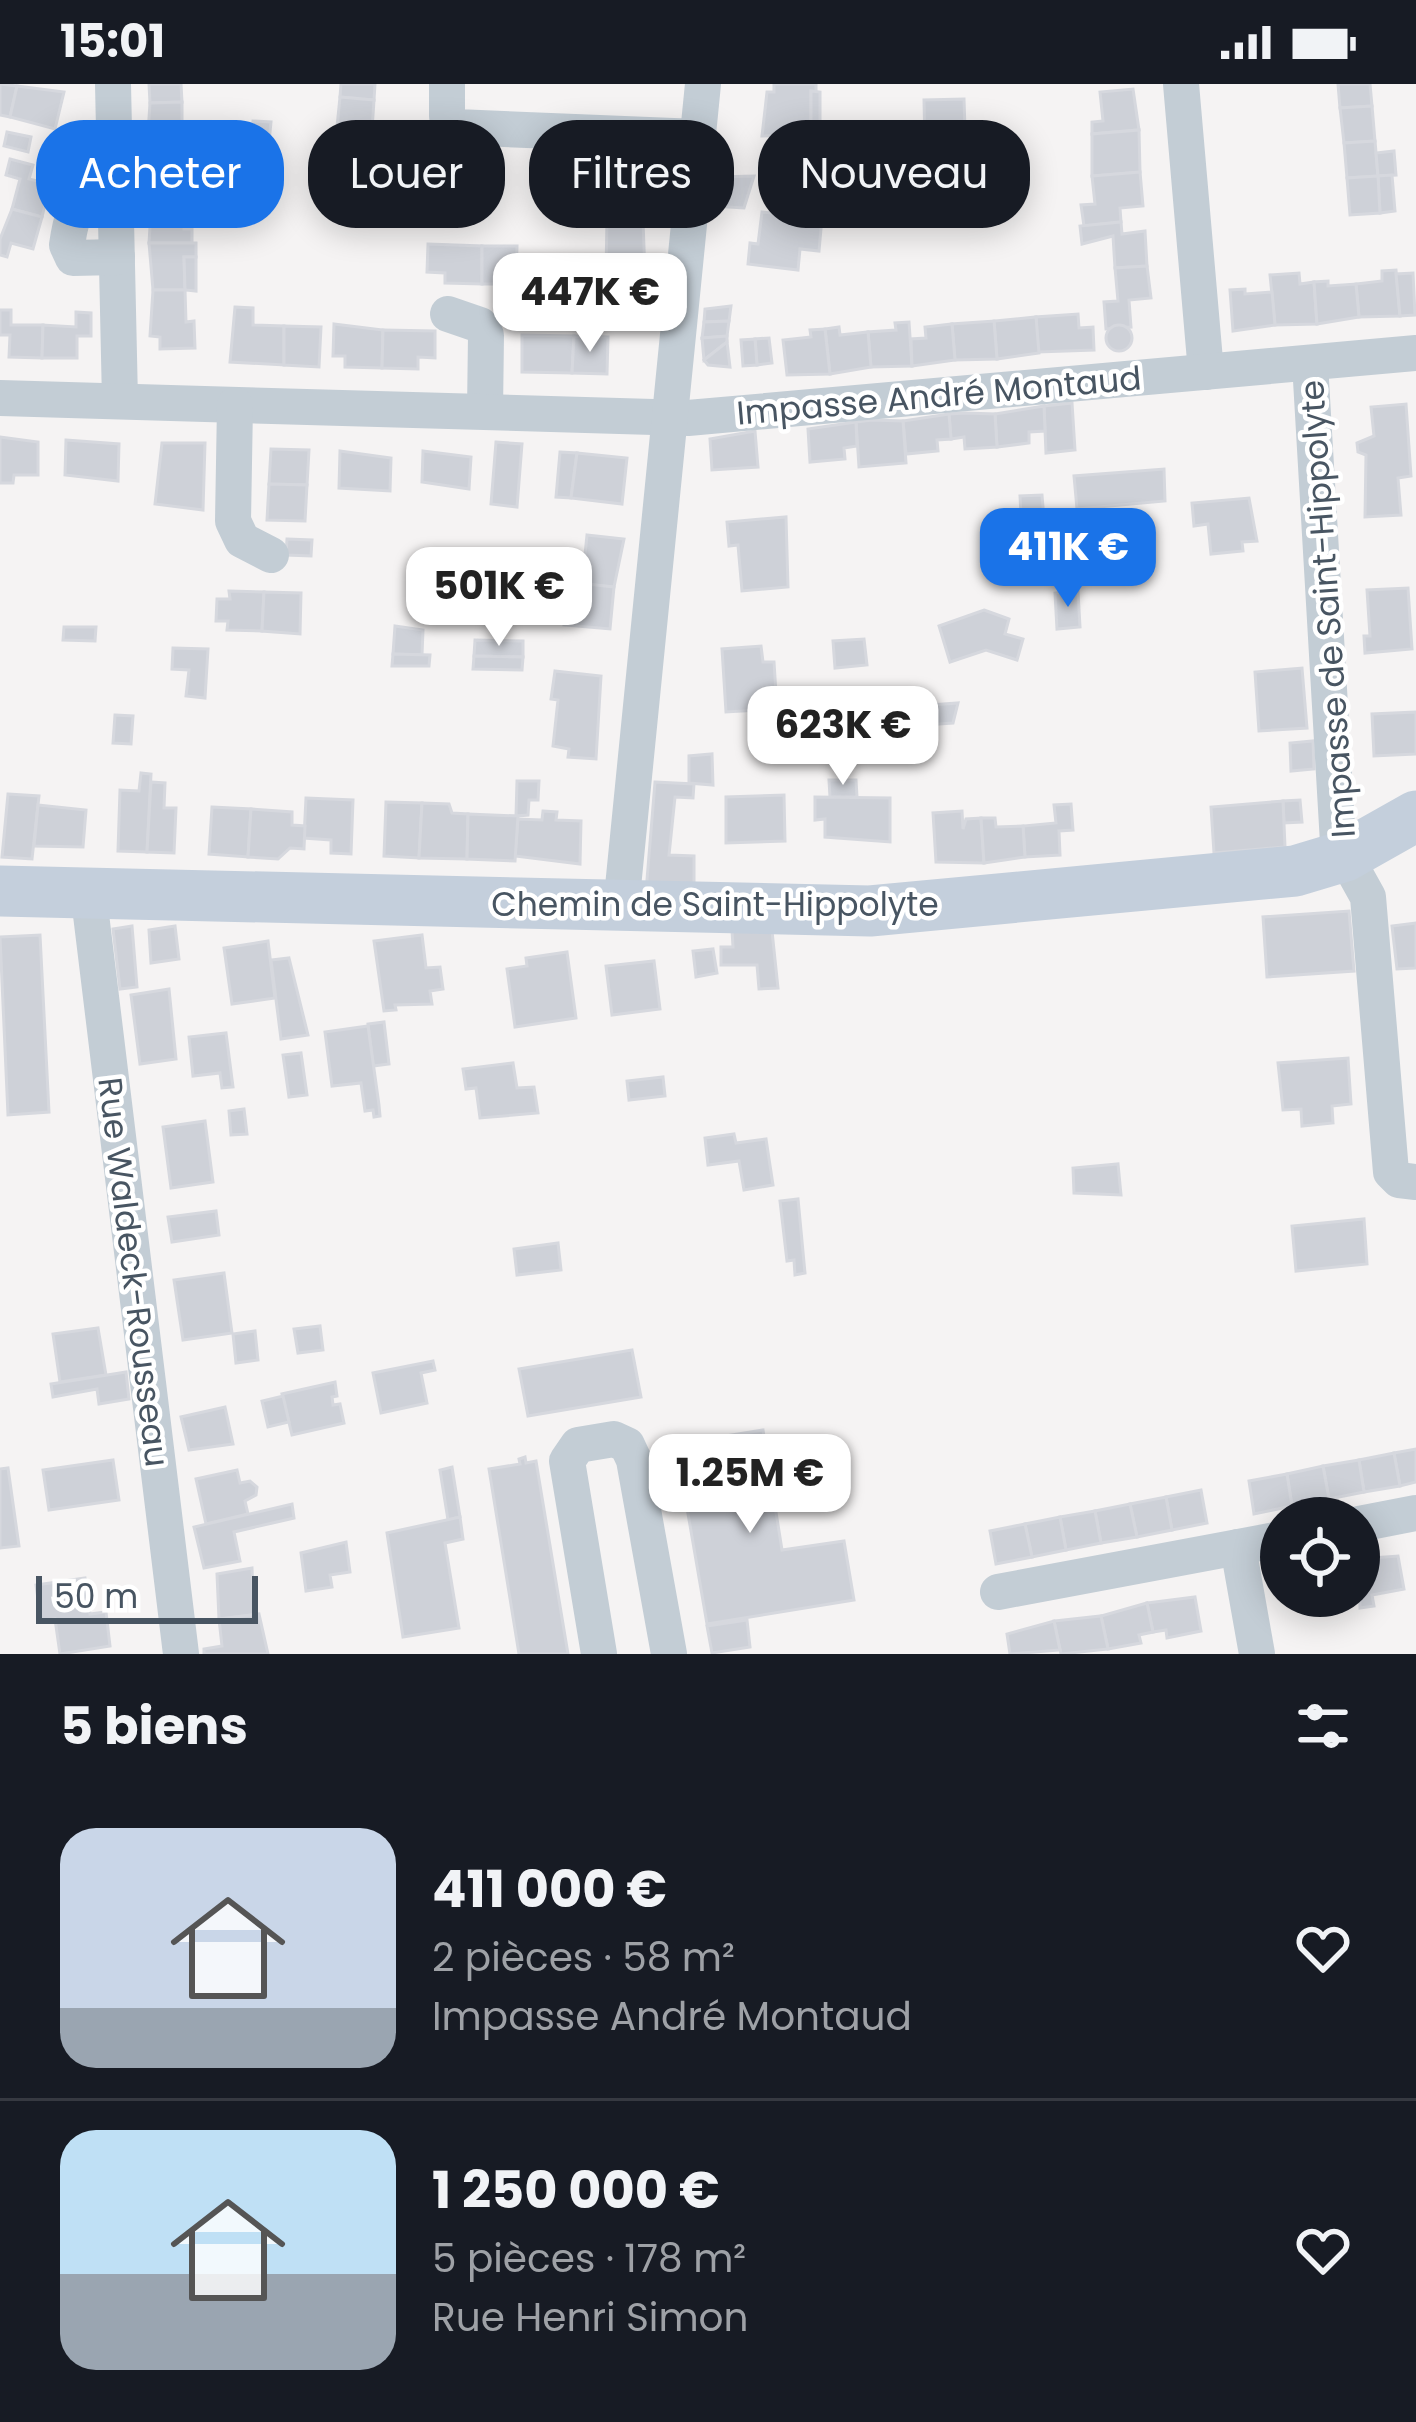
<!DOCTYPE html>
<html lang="fr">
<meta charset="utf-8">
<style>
:root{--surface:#171b24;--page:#242831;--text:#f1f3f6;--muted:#9ea1a6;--line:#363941;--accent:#1a73e8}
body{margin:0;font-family:Poppins,sans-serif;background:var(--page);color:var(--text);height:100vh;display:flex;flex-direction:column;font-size:45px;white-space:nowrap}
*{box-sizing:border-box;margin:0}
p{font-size:39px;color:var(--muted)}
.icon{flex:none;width:66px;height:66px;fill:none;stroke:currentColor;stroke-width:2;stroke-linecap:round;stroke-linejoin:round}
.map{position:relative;height:1570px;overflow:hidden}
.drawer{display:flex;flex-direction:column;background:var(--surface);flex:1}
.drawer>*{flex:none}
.top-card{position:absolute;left:36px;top:36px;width:1344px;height:108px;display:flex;gap:24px}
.tools{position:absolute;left:1260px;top:1413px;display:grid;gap:24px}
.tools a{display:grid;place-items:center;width:120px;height:120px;border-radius:50%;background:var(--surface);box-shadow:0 6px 30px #0003;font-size:60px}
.scale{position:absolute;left:36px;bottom:30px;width:222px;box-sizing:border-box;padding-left:12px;border:6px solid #485562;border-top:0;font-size:33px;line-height:42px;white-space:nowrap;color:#485562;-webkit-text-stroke:9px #fff;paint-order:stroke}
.price{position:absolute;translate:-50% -102px;padding:0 27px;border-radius:24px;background:#fff;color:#222;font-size:39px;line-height:78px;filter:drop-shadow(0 3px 6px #0008)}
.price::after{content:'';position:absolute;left:50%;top:72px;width:36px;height:27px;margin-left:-18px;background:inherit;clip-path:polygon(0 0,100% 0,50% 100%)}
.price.selected{background:var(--accent);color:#fff}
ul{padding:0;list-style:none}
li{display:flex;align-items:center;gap:36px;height:300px;padding:0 60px}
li+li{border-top:3px solid var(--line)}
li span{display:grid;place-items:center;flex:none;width:336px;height:240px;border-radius:36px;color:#555}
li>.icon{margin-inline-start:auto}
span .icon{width:144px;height:144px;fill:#fffc;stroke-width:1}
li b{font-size:51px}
h2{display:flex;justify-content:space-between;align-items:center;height:144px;padding:0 60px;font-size:51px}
.pill{padding:0 42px;border-radius:48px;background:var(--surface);box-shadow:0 6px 30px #0003;font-size:42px;line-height:108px}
.pill.selected{background:var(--accent);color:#fff}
.status{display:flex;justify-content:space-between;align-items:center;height:84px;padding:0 60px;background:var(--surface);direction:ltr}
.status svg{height:33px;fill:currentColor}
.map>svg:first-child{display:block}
.building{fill:#ced1d8;stroke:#d6d8de;stroke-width:3}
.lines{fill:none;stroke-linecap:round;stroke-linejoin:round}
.street{stroke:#c3cdd5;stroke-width:36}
.secondary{stroke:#c4cfdc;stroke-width:51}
.labels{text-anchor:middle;stroke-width:9;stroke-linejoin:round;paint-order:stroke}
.street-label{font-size:33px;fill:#485562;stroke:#fff}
</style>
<div class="status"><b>15:01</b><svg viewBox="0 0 49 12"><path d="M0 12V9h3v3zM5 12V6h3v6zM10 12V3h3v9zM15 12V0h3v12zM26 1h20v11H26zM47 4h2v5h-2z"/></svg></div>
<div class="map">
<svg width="1416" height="1570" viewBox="0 0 1416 1570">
<rect width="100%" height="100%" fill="#f5f3f3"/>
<g class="building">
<path d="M0 0 17 2 10 33 0 31Z"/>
<path d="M149 0H181L182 18 150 19Z"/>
<path d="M341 0H375L374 16 340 13Z"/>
<path d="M774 0H816V8L811 7V41H797V51L762 52 767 8H774Z"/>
<path d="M1338 0H1370L1372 22 1340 24Z"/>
<path d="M17 2 64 8 55 45 10 33Z"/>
<path d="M1133 5 1139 46 1092 50V38L1103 37 1100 8Z"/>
<path d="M811 7 820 8V50L797 51V41H811Z"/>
<path d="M340 13 374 16 372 46 337 43Z"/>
<path d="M964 15 966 75 914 76V61H925L924 16Z"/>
<path d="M182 18V52H195V65H147L150 19Z"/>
<path d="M1372 22 1375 57 1344 59 1340 24Z"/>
<path d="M253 37 271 38 268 69 250 68Z"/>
<path d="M337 43 372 46 369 77 334 75Z"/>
<path d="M1139 46 1140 88 1092 92V50Z"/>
<path d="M7 48 31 53 28 68 4 62Z"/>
<path d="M1375 57 1378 92 1347 94 1344 59Z"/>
<path d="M147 65H195L196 79H183V112H152Z"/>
<path d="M1394 67 1396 91 1378 92 1376 69Z"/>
<path d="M611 71 645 72 644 105 609 103Z"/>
<path d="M10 75 33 81 29 95 50 100 42 133 12 125 20 95 6 91Z"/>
<path d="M334 75 369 77 366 109 332 106Z"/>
<path d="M1140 88 1143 122 1120 124 1121 138 1084 142 1081 121 1095 120 1092 92Z"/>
<path d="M879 90V110L825 107 824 91Z"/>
<path d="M1392 91 1395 127 1380 129 1378 92Z"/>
<path d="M754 92 744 124 713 122 715 93Z"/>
<path d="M1378 92 1380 129 1350 131 1347 94Z"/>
<path d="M609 103 644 105 643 137 607 136Z"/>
<path d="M152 112H183L184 145H192V159H149Z"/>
<path d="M801 120 823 122 819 167 800 165 798 186 748 180 750 159 758 160 762 128 800 132Z"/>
<path d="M12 125 42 133 33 165 11 159 7 173 0 171V155Z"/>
<path d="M607 136 643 137 645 189 606 187Z"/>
<path d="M1121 138 1122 150 1145 147 1147 182 1115 184 1113 152 1082 160 1080 142Z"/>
<path d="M149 159H196V173H184L185 206H153Z"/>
<path d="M428 160 482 162V200L445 199V189L427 188Z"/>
<path d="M482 162H517L516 200H482Z"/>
<path d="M184 173H196V207L185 206Z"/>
<path d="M1147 182 1151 214 1129 216 1131 243 1106 245 1104 218 1118 217 1115 184Z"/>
<path d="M1396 186 1400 232 1359 233 1356 200 1382 197V187Z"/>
<path d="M606 187 645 189 643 225 605 223Z"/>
<path d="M1299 189 1300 200 1314 198 1317 240 1275 241 1270 191Z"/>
<path d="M1413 189 1415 231 1400 232 1396 190Z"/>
<path d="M1328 197V202L1356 200 1359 233 1317 240 1314 198Z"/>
<path d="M1245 205V210L1272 208 1275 241 1233 247 1230 206Z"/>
<path d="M153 206H185L186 238 194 237 195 264 160 265V253L150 252Z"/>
<path d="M731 222 729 237 704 238 705 225Z"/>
<path d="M235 223 253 224V241L284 242V281L230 278Z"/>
<path d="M0 226H11V241H43L42 274 9 273 10 251H0Z"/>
<path d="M76 228 91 229V252H77V274H42L43 241 76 243Z"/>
<path d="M1078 230 1079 244 1093 243 1094 266 1038 268 1036 233Z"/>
<path d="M1036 233 1039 269 997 275 994 237Z"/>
<path d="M729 237 727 252 702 254 704 238Z"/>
<path d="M994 237 997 275 955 276 952 240Z"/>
<path d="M909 238 912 282 871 283 868 248 896 246 895 239Z"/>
<path d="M334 240 383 246 382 284 345 283V272H333Z"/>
<path d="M952 240 955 276 912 282 911 255 926 254 925 243Z"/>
<circle cx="1119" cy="254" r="13"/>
<path d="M284 242 321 243 319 283 284 281Z"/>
<path d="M839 243 840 251 868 248 871 283 830 290 825 245Z"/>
<path d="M825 245 830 290 787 291 783 256 811 253 810 246Z"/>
<path d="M383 246 435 247V274L418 273V285L382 284Z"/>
<path d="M522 251 574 252 572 289 522 288Z"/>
<path d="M574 252 608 253 607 290 572 289Z"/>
<path d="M727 252V258L704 276 702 254Z"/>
<path d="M769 254 772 279 757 281 755 255Z"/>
<path d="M755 255 757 281 743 282 741 256Z"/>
<path d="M727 258 730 283 708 281 704 276Z"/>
<path d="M1072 319 1075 366 1046 369 1044 322Z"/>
<path d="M1406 320 1411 392 1398 394 1401 431 1365 433 1366 371 1358 368 1357 359 1374 352 1371 323Z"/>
<path d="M1044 322 1045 347 1029 348V359L997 363 995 330Z"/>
<path d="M965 329 995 330 997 363 965 365 964 353 951 355 949 330Z"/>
<path d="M949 330 951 355 937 356 938 367 906 370 903 337Z"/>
<path d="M872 336 903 337 906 379 859 383 856 338Z"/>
<path d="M856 338 857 362 844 364 845 375 810 378 808 345Z"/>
<path d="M755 347 758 383 712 386 710 355Z"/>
<path d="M0 353 38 358V391H14L13 399H0Z"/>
<path d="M66 356 119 360 118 397 65 391Z"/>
<path d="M496 358 522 360 517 423 491 420Z"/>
<path d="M162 359H205L203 426 155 420Z"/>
<path d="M271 365 309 366 307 401 269 400Z"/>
<path d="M340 367 391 374 390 407 339 404Z"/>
<path d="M423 367 471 373 469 405 422 398Z"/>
<path d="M560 368 577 369 571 414 556 413Z"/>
<path d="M577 369 627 374 622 420 571 414Z"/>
<path d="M1164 385 1165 417 1077 425 1074 392Z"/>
<path d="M269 400 307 401 305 437 267 436Z"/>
<path d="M1042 411 1045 447 1022 449 1020 412Z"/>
<path d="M1249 414 1257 457 1242 458 1243 467 1211 470 1208 440 1194 442 1192 419Z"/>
<path d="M786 433 788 503 742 507 738 461 729 462 727 438Z"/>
<path d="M587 451 624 455 614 503 582 500Z"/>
<path d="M287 455 312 456 311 472 286 471Z"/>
<path d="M1059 478H1075L1076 505H1061Z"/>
<path d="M569 498 614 503 610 545 564 541Z"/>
<path d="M1408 504 1412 565 1365 569 1364 552H1370L1367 506Z"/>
<path d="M229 507 264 508 262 547 227 546 228 537H216L217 515H230Z"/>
<path d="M1078 507 1080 543 1057 545 1055 509Z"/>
<path d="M264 508 301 509 300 550 262 547Z"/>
<path d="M984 526 1009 535 1005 550 1023 555 1017 576 986 566 950 578 939 542Z"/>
<path d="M395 542 423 546 422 571 393 570Z"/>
<path d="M64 543H96L95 557 63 556Z"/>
<path d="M864 555 867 581 835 584 833 557Z"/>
<path d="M475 556 523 557V573L474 572Z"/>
<path d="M761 562 763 578H774L777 625 726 628 722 565Z"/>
<path d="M173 564 208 565 205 614 186 612 189 586 172 585Z"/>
<path d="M393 570 430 571 429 582H392Z"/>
<path d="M474 572 523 573 522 586 473 585Z"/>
<path d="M1302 584 1307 644 1259 647 1255 588Z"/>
<path d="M555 587 601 592 596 675 568 673 569 665 553 662 558 616 551 615Z"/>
<path d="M958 619 953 639 925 641V632H918V622Z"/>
<path d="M1416 628V670L1374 672 1372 630Z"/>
<path d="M115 631 133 632 131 660 113 659Z"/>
<path d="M1313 657 1314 685 1291 687 1290 659Z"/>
<path d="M712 670 713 701 689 699V672Z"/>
<path d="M141 689 151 690 147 768 118 767 120 706 139 707Z"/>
<path d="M829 696H856L857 713H830Z"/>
<path d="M517 697H539L538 716H529L528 731 516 732Z"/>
<path d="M151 698 165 699 164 724H176L174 769 147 768Z"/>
<path d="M655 698 694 700 693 714 675 713 669 771 694 772V808H646Z"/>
<path d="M8 710 39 712 32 775 2 773Z"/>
<path d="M784 711 785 757 726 759V713Z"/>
<path d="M815 713 890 714V758L825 753V735L815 736Z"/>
<path d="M306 714 353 716 351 770 331 769V756L304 754Z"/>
<path d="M1300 716 1302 738 1284 739 1283 717Z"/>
<path d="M1283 717 1285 763 1214 769 1211 723Z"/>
<path d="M386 718 422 719 419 774 384 772Z"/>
<path d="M422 719 449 720 452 729 468 730 467 775 419 774Z"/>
<path d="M1071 720 1073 746 1059 747 1060 771 1025 773 1023 742 1056 739 1054 721Z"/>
<path d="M38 721 86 726 83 763 34 762Z"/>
<path d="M212 723 251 725 248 773 209 770Z"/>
<path d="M251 725 292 728V741L305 742 304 765 290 764 278 775 248 773Z"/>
<path d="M543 727 557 728 556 736 581 737 580 780 515 772 518 735 542 736Z"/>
<path d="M962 727 963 745 966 735 981 734 984 779 936 778 933 729Z"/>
<path d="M468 730 518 732 515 777 467 775Z"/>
<path d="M981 734H995L996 743 1023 742 1025 773 984 779Z"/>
<path d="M1349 827 1354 887 1267 893 1263 833Z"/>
<path d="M1416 839V884L1397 885 1392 842Z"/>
<path d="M132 842 137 903 120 905 113 845Z"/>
<path d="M175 842 179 875 151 879 149 846Z"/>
<path d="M732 846 772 847 778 904 759 905 757 881H721V863H733Z"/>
<path d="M40 851 49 1028 8 1031 0 853Z"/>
<path d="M422 851 426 884 440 883 443 905 430 907 432 920 395 921 396 926 384 927 374 857Z"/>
<path d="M268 857 275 914 232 920 224 864Z"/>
<path d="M713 865 717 889 696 893 693 867Z"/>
<path d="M567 868 576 934 515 943 507 885 527 882 526 874Z"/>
<path d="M289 874 308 951 281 955 271 876Z"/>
<path d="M654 877 660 925 612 931 606 882Z"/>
<path d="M169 905 176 975 140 980 131 911Z"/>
<path d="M384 938 389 980 373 982 368 940Z"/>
<path d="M368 942 379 1021 380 1032 374 1033 373 1026 365 1027 361 999 332 1002 325 948Z"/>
<path d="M226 949 233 1003 222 1004 220 989 193 992 189 953Z"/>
<path d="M301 969 307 1011 289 1013 283 971Z"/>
<path d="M1348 974 1351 1020 1332 1022 1333 1039 1302 1042 1301 1025 1283 1026 1278 979Z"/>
<path d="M513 979 517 1004 534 1003 538 1029 480 1034 476 1004 466 1005 463 985Z"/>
<path d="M663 993 665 1012 629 1016 627 997Z"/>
<path d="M244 1025 247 1050 231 1051 229 1027Z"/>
<path d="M205 1037 213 1098 171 1104 163 1043Z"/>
<path d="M734 1050 736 1059 766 1055 773 1101 744 1106 739 1077 708 1081 705 1054Z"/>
<path d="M1118 1080 1121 1111 1074 1109 1073 1084Z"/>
<path d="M798 1115 805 1189 795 1191 794 1176 787 1177 780 1117Z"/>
<path d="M216 1127 219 1151 172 1158 168 1133Z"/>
<path d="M1364 1135 1367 1180 1296 1187 1292 1142Z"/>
<path d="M558 1159 561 1186 517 1191 514 1165Z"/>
<path d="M224 1189 232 1249 183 1256 174 1196Z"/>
<path d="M320 1242 323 1266 298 1269 294 1245Z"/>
<path d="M98 1244 106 1291 60 1298 53 1250Z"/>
<path d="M255 1247 258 1276 236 1279 233 1250Z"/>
<path d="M632 1266 641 1313 528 1332 519 1285Z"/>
<path d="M433 1277 435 1286 421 1289 427 1319 381 1329 373 1289Z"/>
<path d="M126 1288 129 1315 99 1320 97 1305 53 1313 51 1300Z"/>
<path d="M335 1298 337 1312 332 1313 333 1321 340 1320 344 1339 292 1351 282 1310Z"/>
<path d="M283 1312 289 1338 268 1343 262 1317Z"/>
<path d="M225 1323 233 1360 189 1366 181 1333Z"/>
<path d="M763 1346 782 1466 844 1457 854 1516 707 1540 676 1360Z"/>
<path d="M1416 1365V1398L1400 1402 1394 1369Z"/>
<path d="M1394 1369 1400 1402 1364 1408 1359 1376Z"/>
<path d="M525 1373 526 1379 536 1377 568 1570H519L489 1385 520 1380 519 1375Z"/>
<path d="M113 1376 119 1416 49 1426 43 1386Z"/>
<path d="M1359 1376 1364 1408 1329 1415 1323 1382Z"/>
<path d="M1323 1382 1329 1415 1292 1422 1287 1390Z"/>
<path d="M452 1383 460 1433 448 1436 440 1386Z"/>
<path d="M8 1384 19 1462 0 1464V1385Z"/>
<path d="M237 1386 240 1399 250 1397 257 1403 256 1411 245 1417 248 1430 206 1440 196 1395Z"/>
<path d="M1287 1390 1292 1422 1254 1430 1249 1397Z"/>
<path d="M1201 1406 1207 1439 1172 1446 1166 1413Z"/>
<path d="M1166 1413 1172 1446 1137 1453 1130 1420Z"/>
<path d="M292 1420 294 1434 234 1448 240 1477 204 1484 194 1443Z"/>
<path d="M1130 1420 1137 1453 1101 1459 1095 1427Z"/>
<path d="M1095 1427 1101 1459 1066 1466 1060 1433Z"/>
<path d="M460 1433 463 1455 445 1459 459 1544 403 1553 387 1449Z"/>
<path d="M1060 1433 1066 1466 1032 1473 1025 1440Z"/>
<path d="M1025 1440 1032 1473 996 1480 990 1447Z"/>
<path d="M346 1458 350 1488 330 1491 332 1503 306 1507 301 1469Z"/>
<path d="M1398 1472 1404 1505 1372 1511 1374 1522 1360 1524 1359 1475Z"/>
<path d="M252 1484 254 1531 219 1535 217 1490Z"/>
<path d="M85 1494 90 1530 106 1528 110 1562 60 1570 55 1535 41 1537 36 1501Z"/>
<path d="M1195 1513 1201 1547 1167 1554 1166 1546 1153 1548 1147 1519Z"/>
<path d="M1147 1519 1153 1548 1139 1551 1141 1559 1108 1565 1101 1532Z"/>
<path d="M259 1530 268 1570H204V1565L222 1562 219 1535Z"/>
<path d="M1101 1532 1108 1565 1061 1570 1054 1537Z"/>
<path d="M747 1536 750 1563 712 1569 707 1542Z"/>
<path d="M1054 1537 1060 1566 1010 1570 1007 1550Z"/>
</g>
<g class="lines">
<g class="street">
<path d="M113 0 120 317"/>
<path d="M447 0V32L456 43 698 53"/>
<path d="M1181 0 1206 288"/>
<path d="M115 90C81 89 71 133 67 161L73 174 117 173"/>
<path d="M448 230 480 241 486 251 485 327"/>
<path d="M1310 279 1338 759 1368 813 1391 1088 1399 1096 1416 1098"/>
<path d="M0 314 688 334 1416 269"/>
<path d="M235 321 233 437 242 456 271 471"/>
<path d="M88 806 181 1570"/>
<path d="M621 823 703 0"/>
<path d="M1359 1440 1416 1429"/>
<path d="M1238 1463 1257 1570"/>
<path d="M998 1508 1281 1455"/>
<path d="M599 1570 567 1377 578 1361 614 1355 627 1361 634 1376 669 1570"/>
</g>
<path class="secondary" d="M0 807 870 827 1295 787 1345 772 1416 732"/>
</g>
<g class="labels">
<g class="street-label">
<text transform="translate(939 311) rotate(-5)" y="12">Impasse André Montaud</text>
<text transform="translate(1327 525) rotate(-94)" y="12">Impasse de Saint-Hippolyte</text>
<text x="715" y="832">Chemin de Saint-Hippolyte</text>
<text transform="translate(134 1188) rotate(83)" y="12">Rue Waldeck-Rousseau</text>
</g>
</g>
</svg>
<div class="tools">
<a><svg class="icon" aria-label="locate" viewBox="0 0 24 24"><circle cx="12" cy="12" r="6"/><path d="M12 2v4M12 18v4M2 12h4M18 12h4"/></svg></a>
</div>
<div class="scale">50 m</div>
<b class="price" style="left:590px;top:271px">447K €</b>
<b class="price selected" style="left:1068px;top:526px">411K €</b>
<b class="price" style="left:499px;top:565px">501K €</b>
<b class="price" style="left:843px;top:704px">623K €</b>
<b class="price" style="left:750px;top:1452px">1.25M €</b>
<div class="top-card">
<a class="pill selected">Acheter</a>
<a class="pill">Louer</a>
<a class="pill">Filtres</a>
<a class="pill">Nouveau</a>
</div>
</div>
<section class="drawer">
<h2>5 biens<svg class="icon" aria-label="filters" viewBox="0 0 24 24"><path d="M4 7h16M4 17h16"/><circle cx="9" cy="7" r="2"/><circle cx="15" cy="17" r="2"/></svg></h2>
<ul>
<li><span style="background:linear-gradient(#c9d6e8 75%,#9aa5b1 0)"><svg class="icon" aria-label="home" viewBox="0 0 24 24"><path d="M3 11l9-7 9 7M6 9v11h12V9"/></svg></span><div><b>411 000 €</b><p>2 pièces · 58 m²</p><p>Impasse André Montaud</p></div><svg class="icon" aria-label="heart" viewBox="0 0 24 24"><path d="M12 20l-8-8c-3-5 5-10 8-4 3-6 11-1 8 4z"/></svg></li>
<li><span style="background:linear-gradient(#bfe0f5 60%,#9aa5b1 0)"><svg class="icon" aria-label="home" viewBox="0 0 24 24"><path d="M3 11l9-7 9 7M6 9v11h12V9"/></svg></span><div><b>1 250 000 €</b><p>5 pièces · 178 m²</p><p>Rue Henri Simon</p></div><svg class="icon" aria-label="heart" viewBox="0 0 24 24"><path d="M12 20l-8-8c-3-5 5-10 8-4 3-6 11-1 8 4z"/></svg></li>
</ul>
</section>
